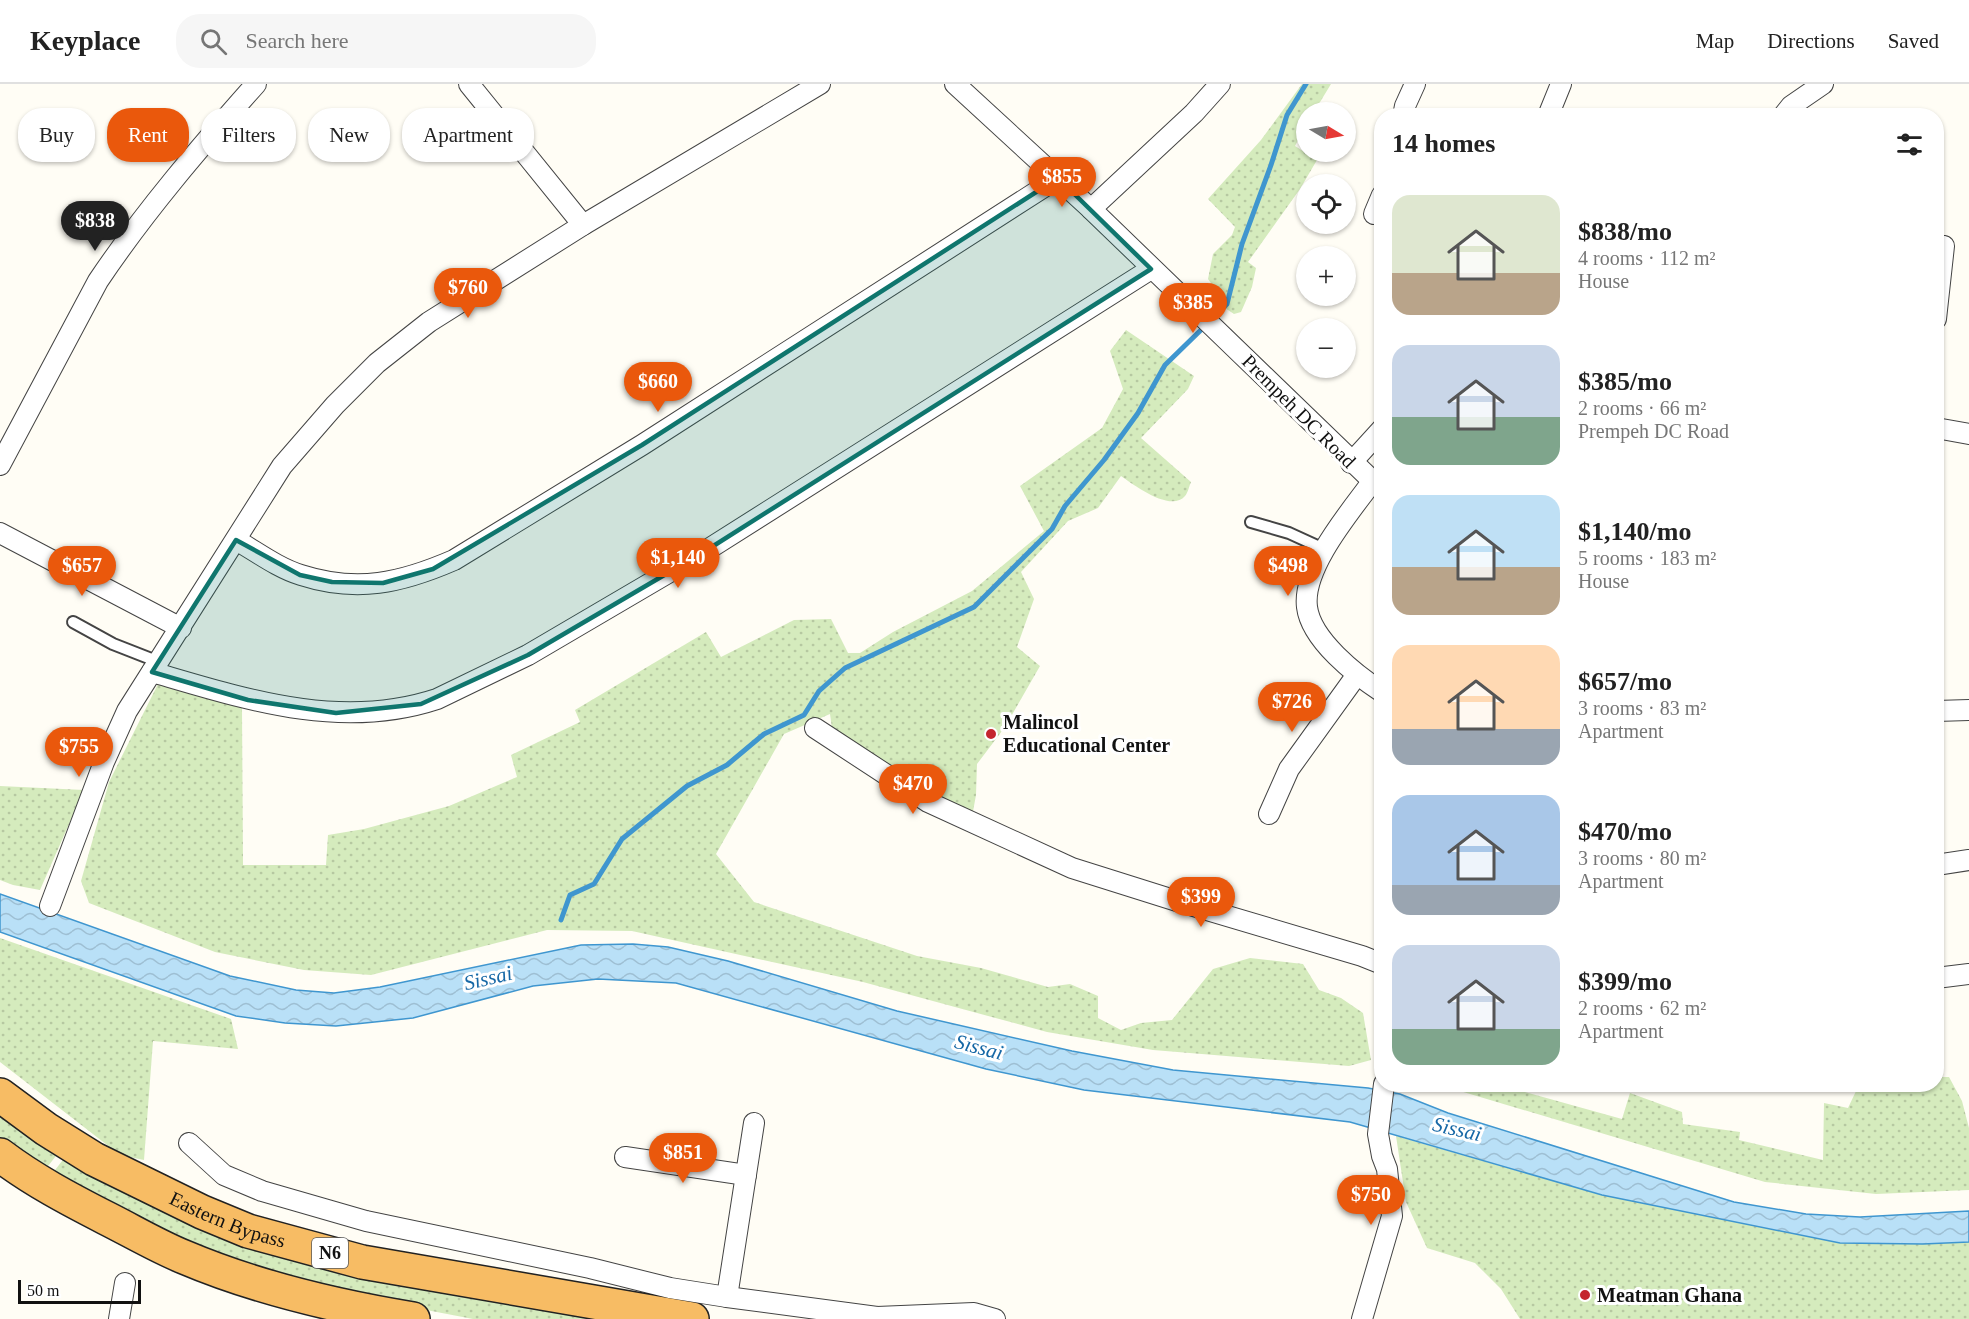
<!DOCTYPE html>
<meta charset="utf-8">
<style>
:root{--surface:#fff;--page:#f6f6f6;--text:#222;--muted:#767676;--line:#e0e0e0;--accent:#ea580c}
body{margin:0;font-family:Georgia,serif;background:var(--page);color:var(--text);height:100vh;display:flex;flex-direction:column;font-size:22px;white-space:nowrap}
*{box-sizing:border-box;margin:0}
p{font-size:20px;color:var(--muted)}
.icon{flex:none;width:33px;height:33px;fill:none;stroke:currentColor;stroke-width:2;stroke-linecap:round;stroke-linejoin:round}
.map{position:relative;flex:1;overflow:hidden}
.panel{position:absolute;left:1374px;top:24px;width:570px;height:984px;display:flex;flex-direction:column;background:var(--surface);border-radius:24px;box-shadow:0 2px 4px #0004}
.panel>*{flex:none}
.banner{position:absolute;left:18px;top:24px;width:570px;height:54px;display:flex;gap:12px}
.needle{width:39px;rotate:100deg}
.controls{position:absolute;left:1296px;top:18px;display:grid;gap:12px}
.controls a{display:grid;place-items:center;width:60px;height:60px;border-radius:50%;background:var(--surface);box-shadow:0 2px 4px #0004;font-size:30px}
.scale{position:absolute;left:18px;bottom:15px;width:123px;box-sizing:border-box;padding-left:6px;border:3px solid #111;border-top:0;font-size:16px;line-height:21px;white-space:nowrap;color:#111;-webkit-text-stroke:4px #fff;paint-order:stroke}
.price{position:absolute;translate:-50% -51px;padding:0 14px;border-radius:21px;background:var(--accent);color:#fff;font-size:20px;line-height:39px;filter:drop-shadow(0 2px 3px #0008)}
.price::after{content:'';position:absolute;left:50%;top:36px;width:18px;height:14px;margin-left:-9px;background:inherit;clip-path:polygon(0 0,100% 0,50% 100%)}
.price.on{background:#222;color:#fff}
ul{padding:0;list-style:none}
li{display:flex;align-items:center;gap:18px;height:150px;padding:0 18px}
li span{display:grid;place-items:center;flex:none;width:168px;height:120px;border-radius:18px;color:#555}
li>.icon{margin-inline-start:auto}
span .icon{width:72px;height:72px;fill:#fffc;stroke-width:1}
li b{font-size:26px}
h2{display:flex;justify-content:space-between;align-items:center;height:72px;padding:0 18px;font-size:26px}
.chip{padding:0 21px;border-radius:24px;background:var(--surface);box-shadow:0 2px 4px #0004;font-size:21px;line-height:54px}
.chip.on{background:var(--accent);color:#fff}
header{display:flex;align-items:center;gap:36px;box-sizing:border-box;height:84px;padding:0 30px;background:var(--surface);border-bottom:2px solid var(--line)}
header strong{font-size:28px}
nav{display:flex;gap:33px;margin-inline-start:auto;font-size:21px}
.search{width:420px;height:54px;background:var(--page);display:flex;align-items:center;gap:15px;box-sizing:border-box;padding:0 21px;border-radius:24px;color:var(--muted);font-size:22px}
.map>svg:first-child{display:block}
.grass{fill:url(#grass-dots)}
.water{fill:url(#water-waves);stroke:#3f96cf;stroke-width:1.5}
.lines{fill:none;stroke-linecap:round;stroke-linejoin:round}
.stream{stroke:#3f96cf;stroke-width:5}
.service-casing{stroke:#444;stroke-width:14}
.minor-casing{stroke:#444;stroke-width:22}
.trunk-casing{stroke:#222;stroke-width:36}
.service{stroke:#fff;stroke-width:10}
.minor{stroke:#fff;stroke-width:20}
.trunk{stroke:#f7bc64;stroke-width:33}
.marked{fill:#0f766e;fill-opacity:0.2;stroke:#0f766e;stroke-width:4.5;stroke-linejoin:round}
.poi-dot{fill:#c4262e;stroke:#fff;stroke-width:2}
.labels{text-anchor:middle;stroke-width:6;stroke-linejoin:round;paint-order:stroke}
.shield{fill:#fff;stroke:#585858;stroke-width:1.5}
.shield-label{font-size:18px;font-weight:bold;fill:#111}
.street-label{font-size:20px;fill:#111;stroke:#fff}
.poi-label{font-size:20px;font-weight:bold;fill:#111;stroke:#fff;text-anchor:start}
.water-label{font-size:21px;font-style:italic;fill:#1768a6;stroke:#fff}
</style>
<header>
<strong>Keyplace</strong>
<div class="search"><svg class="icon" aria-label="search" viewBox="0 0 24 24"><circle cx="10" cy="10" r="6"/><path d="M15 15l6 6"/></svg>Search here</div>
<nav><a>Map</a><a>Directions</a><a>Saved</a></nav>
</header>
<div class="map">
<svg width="1969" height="1235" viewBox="0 0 1969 1235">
<defs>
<pattern id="grass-dots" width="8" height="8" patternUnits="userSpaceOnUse" patternTransform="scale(1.5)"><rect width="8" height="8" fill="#d5ebbd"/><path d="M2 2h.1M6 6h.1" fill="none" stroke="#b6c8a1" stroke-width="1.8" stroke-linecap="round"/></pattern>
<pattern id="water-waves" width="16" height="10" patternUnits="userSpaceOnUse" patternTransform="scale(1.5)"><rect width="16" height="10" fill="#b9e0f7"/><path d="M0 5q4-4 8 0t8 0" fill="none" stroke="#9ebfd3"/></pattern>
</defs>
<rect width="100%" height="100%" fill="#fffdf5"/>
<g class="grass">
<path d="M1302 0H1331L1314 28H1306V41L1295 62 1317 76 1300 105 1248 178 1256 184 1252 203 1241 228 1234 230 1225 224 1224 217 1208 195 1213 170 1232 151 1235 143 1208 115 1261 56Z"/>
<path d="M1126 246 1194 292 1188 305 1141 354 1191 398C1189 402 1188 409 1185 412 1171 429 1134 401 1121 392L1098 424 1068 437 1021 488 1034 515 1017 563 1040 582 1005 643 977 680 976 711 972 733 936 716 832 644 830 630 784 650 716 770 754 818 917 872 981 884 1048 903 1070 900 1098 912V934L1121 946 1141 939 1172 936 1213 885 1250 874 1303 880 1319 906 1341 914 1363 929 1371 976 1349 982 1153 966 1047 948 863 898 632 847 547 846 371 891 304 886 215 868 89 819 81 797 109 698 160 596 242 624 243 781H326L328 751 364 745 449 722 517 693 511 671 580 638 575 626 706 548 721 573 794 536 831 535 848 569H860L893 548 972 507 1044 447 1020 402 1102 344 1123 305 1110 267Z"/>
<path d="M0 702 84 706 40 806 13 801 0 796Z"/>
<path d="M0 854 231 935 238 965 153 957 144 1076 120 1071 0 978Z"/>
<path d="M1937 993H1949L1962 1017 1969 1044V1106L1876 1110 1765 1098 1440 1001H1511V1004L1622 1035 1630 1009 1682 1028 1683 1040 1740 1048 1739 1056 1823 1076 1824 1019 1848 1024 1857 1005V1001L1936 1000Z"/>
<path d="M0 1009 66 1059 45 1086 21 1072 0 1055Z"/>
<path d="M1396 1052 1602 1111 1840 1159 1923 1160 1969 1158V1235H1520L1501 1205 1475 1179 1427 1164 1406 1118Z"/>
<path d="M72 1064 252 1154 642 1235H473L359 1213 256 1188 134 1139 52 1090Z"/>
</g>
<path class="water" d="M0 810 230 892 296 906 334 909 380 903 581 861 633 860 668 863 728 877 897 927 1072 967 1173 986 1368 1004 1400 1010 1448 1029 1734 1118 1806 1130 1860 1133 1969 1127V1158L1923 1160 1840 1159 1602 1111 1350 1038 1084 1006 986 985 676 899 598 895 533 902 413 934 336 942 285 939 236 932 0 848Z"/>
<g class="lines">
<g class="stream">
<path d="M1212 235 1227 220 1242 160 1271 81 1287 31 1306 0"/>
<path d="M561 836 570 811 594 800 622 755 687 702 727 681 764 650 804 631 819 607 845 584 974 523 1052 445 1065 422 1104 376 1138 329 1165 281 1205 242"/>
</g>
<defs>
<g id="service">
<path d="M1251 438 1289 449 1324 465"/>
<path d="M73 538 113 560 159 578"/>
<path d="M1381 689H1382"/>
</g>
<g id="minor">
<path d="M469 0 583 141"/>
<path d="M955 0 1091 125 1382 406"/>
<path d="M1403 32 1405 22 1415 0"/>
<path d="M1548 32 1561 0"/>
<path d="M1783 32 1791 22 1823 0"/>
<path d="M1091 125 1194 29 1220 0"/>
<path d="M1374 130 1382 111"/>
<path d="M1936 235 1944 162"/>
<path d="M1936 344 1969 350"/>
<path d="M1351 379 1382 345"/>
<path d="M0 381 98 197C145 127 200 63 256 0"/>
<path d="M1372 398C1350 428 1302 484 1307 523 1311 556 1356 591 1382 608"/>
<path d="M0 449 181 544"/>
<path d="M236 456C257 468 278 484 301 491 357 509 401 499 454 476L642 361 1058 94"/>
<path d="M152 588C245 615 340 647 437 615L528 571 707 466 1151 185"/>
<path d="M1936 627 1969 626"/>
<path d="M815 644 928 718 1072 784 1180 818 1362 872 1382 880"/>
<path d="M1269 730 1289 685 1356 592"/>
<path d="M1936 781 1969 776"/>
<path d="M50 822 104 678 127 627 282 382 335 321 377 279 429 238 583 141 820 0"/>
<path d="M1936 894 1969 890"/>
<path d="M189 1059 224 1091 262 1107 366 1137 590 1184 670 1204 727 1213 877 1233 974 1229 995 1235"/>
<path d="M625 1073 746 1091"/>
<path d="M727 1213 754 1039"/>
<path d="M119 1235 125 1199"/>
<path d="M1362 1235 1392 1132 1387 1085 1382 1072 1378 1050 1384 1000"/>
</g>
<g id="trunk">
<path id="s1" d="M0 1011 46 1045 94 1075 202 1128 248 1147 362 1178 692 1235"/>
<path d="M0 1071C33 1096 69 1115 106 1134 132 1147 157 1162 184 1173 257 1204 334 1222 413 1235"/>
</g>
</defs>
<use href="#service" class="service-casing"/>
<use href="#minor" class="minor-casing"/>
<use href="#trunk" class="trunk-casing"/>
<use href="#service" class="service"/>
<use href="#minor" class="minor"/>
<use href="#trunk" class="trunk"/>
</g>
<path class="marked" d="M1058 94 1151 185 707 466 528 571 421 620 336 629 248 616 152 588 236 456 300 491 332 498 383 499 433 485 642 361Z"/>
<g class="poi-dot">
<circle cx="991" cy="650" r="6"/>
<circle cx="1585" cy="1211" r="6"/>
</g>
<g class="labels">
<rect class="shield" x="312" y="1154" width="36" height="30" rx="4.5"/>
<g class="shield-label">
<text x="330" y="1175">N6</text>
</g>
<g class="street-label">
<text transform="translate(1299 327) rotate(45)" y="7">Prempeh DC Road</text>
<text dy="7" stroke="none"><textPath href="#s1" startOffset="261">Eastern Bypass</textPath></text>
</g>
<g class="poi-label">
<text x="1003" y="645">Malincol<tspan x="1003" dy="23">Educational Center</tspan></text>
<text x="1597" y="1218">Meatman Ghana</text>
</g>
<g class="water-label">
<text transform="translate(488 894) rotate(-13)" y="7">Sissai</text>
<text transform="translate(979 963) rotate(15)" y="7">Sissai</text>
<text transform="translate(1457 1045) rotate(13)" y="7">Sissai</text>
</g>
</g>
</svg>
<div class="controls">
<a><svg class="needle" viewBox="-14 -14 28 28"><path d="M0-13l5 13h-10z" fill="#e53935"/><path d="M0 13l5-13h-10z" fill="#767676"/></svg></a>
<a><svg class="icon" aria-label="locate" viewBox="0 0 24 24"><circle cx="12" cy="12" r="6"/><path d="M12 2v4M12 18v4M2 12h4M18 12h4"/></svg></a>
<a>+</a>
<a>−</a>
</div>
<div class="scale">50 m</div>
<b class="price" style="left:1062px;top:124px">$855</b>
<b class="price on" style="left:95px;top:168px">$838</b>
<b class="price" style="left:468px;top:235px">$760</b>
<b class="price" style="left:1193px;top:250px">$385</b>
<b class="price" style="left:658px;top:329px">$660</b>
<b class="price" style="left:678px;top:505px">$1,140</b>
<b class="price" style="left:82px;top:513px">$657</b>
<b class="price" style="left:1288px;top:513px">$498</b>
<b class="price" style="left:1292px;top:649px">$726</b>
<b class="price" style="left:79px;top:694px">$755</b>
<b class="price" style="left:913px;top:731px">$470</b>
<b class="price" style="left:1201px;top:844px">$399</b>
<b class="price" style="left:683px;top:1100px">$851</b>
<b class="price" style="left:1371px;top:1142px">$750</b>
<div class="banner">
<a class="chip">Buy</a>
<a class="chip on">Rent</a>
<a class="chip">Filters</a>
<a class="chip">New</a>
<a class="chip">Apartment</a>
</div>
<section class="panel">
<h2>14 homes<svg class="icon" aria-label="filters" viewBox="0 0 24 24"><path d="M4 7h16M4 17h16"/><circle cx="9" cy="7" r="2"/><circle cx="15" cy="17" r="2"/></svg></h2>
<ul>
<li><span style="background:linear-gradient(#dfe7d0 65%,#b9a48a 0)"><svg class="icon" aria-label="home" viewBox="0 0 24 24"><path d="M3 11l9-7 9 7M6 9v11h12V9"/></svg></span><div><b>$838/mo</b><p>4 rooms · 112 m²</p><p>House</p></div></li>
<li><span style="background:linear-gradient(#c9d6e8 60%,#7fa58c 0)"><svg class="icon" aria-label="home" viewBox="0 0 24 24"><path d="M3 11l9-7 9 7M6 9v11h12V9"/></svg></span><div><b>$385/mo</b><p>2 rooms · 66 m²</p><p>Prempeh DC Road</p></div></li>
<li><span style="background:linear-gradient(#bfe0f5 60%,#b9a48a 0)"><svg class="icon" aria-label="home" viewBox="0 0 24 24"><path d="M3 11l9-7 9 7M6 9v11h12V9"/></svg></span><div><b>$1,140/mo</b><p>5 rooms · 183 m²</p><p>House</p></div></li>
<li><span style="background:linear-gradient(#ffd9b3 70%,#9aa5b1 0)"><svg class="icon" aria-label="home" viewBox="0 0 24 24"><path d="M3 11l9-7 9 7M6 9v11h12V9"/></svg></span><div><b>$657/mo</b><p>3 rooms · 83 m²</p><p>Apartment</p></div></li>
<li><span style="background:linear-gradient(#a9c7e8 75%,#9aa5b1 0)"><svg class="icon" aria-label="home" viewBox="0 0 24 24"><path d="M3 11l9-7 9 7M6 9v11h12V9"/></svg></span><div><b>$470/mo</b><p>3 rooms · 80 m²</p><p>Apartment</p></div></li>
<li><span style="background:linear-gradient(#c9d6e8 70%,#7fa58c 0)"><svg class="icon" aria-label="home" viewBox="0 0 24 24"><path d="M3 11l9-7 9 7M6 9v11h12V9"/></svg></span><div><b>$399/mo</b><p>2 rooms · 62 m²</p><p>Apartment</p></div></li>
</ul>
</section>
</div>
